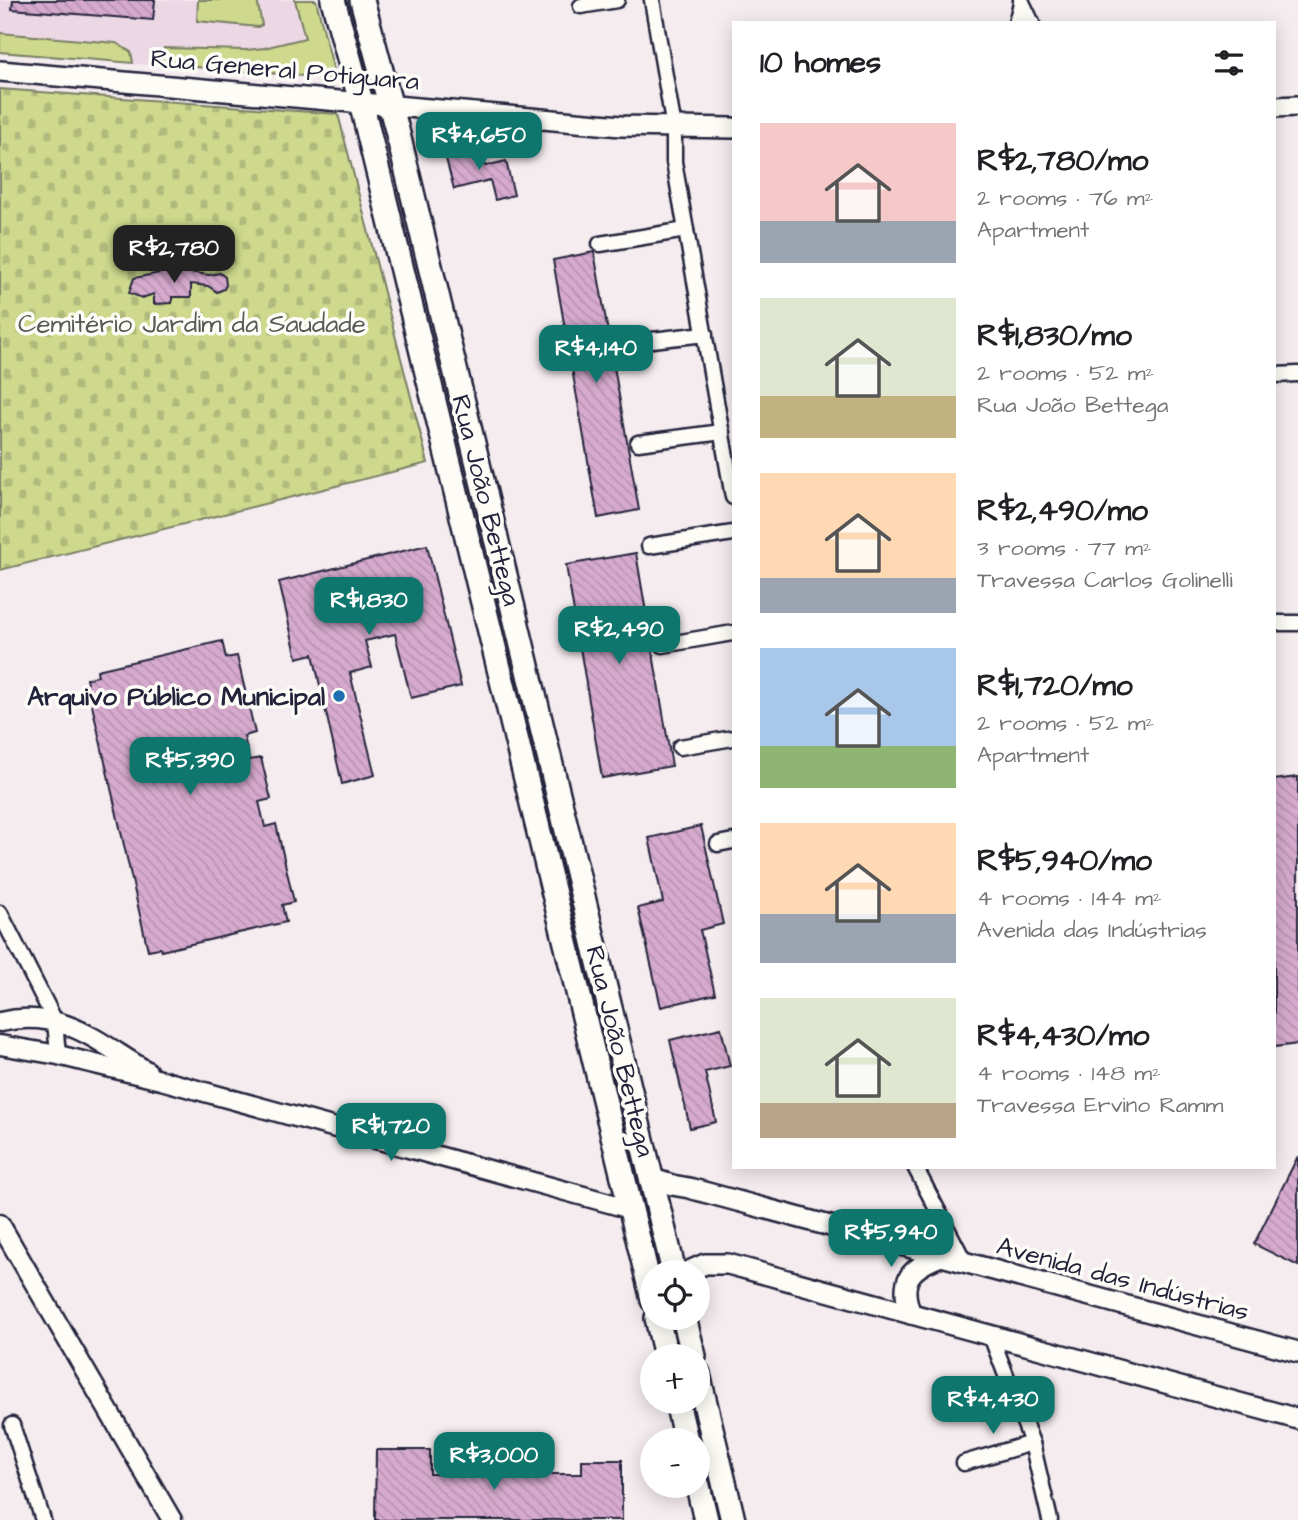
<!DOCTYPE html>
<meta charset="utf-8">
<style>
:root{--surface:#fff;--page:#f6f6f6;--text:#202124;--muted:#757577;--accent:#0f766e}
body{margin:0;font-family:"Architects Daughter",sans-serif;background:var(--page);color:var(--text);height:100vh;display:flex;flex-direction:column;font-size:26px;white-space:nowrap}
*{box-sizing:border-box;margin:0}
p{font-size:23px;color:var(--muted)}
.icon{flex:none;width:38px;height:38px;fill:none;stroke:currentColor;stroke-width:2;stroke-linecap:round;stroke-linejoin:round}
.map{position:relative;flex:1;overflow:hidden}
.sheet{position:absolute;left:732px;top:21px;width:544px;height:1148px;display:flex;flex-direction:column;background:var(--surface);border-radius:0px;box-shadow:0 4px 18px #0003}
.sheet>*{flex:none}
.fabs{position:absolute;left:640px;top:1260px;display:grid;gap:14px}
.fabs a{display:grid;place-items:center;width:70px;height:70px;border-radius:50%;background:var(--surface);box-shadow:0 4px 18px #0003;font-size:35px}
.price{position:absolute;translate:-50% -60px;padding:0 16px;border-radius:14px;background:var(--accent);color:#fff;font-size:23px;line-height:46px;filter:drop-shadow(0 2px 4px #0008)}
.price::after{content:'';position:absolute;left:50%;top:42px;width:21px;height:16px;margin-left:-10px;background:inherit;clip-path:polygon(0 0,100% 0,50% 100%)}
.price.active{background:#222;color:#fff}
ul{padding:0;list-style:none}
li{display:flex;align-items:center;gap:21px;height:175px;padding:0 28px}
li span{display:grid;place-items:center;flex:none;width:196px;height:140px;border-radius:0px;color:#555}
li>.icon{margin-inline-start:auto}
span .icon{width:84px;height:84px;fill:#fffc;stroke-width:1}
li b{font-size:30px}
h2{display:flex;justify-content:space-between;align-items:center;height:84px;padding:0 28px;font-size:30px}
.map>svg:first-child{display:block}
.built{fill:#ecd8e5}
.grass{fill:#ced98d;stroke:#787e64;stroke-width:2}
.cemetery{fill:url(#cemetery-stones);stroke:#787e64;stroke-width:2}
.building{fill:url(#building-back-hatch);stroke:#22223b;stroke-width:2}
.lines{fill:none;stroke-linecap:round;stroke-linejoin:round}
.minor-casing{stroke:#22223b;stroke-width:19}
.tertiary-casing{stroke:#22223b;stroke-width:23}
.secondary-casing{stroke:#22223b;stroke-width:24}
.primary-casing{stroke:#22223b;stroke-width:28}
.minor{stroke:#fdfcf7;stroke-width:14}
.tertiary{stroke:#fdfcf7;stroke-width:18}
.secondary{stroke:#fdfcf7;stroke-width:19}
.primary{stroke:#fdfcf7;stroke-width:23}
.poi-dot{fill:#1f6fb2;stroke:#fdfcf7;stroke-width:2.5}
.labels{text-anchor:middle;stroke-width:7;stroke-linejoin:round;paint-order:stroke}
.street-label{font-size:26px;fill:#22223b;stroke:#fdfcf7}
.park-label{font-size:26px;fill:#565954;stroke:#fdfcf7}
.poi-label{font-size:26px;font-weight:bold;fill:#22223b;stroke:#fdfcf7;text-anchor:end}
</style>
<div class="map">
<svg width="1298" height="1520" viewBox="0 0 1298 1520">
<defs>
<pattern id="cemetery-stones" width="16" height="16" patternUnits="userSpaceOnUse" patternTransform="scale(1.75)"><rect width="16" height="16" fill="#ced98d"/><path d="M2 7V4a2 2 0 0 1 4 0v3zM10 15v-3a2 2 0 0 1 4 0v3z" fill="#b1ba7b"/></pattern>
<pattern id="building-back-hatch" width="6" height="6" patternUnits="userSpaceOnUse" patternTransform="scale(1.75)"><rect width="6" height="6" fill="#d6aace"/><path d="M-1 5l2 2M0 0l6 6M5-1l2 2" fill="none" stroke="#b792b2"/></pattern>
</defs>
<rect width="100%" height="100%" fill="#f5ecef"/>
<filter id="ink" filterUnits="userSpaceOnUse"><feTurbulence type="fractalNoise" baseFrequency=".0143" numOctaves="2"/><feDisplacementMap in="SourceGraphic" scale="14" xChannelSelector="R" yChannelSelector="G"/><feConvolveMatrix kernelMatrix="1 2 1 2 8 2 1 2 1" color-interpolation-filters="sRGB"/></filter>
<g filter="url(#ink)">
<path class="built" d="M0 0H312L331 71 325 79 0 53Z"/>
<g class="grass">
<path d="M198 0H257L262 25 258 27 197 21Z"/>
<path d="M295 0H316L334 71 328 78 161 64 164 48 246 50 264 48 305 38Z"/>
<path d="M0 33 116 43 131 52 133 63 0 52Z"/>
</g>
<path class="cemetery" d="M0 89 338 114 428 463 0 570Z"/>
<g class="building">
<path d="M13 0H155L153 20 12 9Z"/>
<path d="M481 146 485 166 506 161 514 195 495 200 490 180 454 189 445 155Z"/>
<path d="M594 252 639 510 598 518 553 260Z"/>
<path d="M175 270 209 275 220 273 225 277 226 285 224 289 217 292 208 286 191 284V297H172V303L154 304V294L142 298 129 293 134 278Z"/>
<path d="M427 545 461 686 411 698 395 634 365 641 372 667 350 673 375 775 342 784 313 654 297 658 279 582Z"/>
<path d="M636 553 672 766 602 778 566 565Z"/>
<path d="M222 641 226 658 237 656 255 733 244 736 249 760 261 758 271 799 259 802 265 827 276 824 294 902 282 905 286 922 161 951 160 948 148 950 86 679 98 676 97 670Z"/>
<path d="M1298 777V1044L1274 1047V780Z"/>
<path d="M701 826 723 924 700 930 715 994 661 1007 638 908 663 902 649 838Z"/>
<path d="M721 1028 730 1066 705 1072 716 1122 690 1128 670 1040Z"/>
<path d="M1298 1156V1266L1254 1244Z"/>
<path d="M376 1450H430V1474H582V1460H622V1520H375Z"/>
</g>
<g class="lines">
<defs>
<g id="minor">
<path d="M652 0 674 128V162L733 497"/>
<path d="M1021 0 1032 23"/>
<path d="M581 6 617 0"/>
<path d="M1016 23 1021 3"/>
<path d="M600 244 686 230"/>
<path d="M626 343 705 334"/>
<path d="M1274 375 1298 374"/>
<path d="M638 443 722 432"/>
<path d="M649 546 733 533"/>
<path d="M1274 623H1298"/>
<path d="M663 645 733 633"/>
<path d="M680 747 733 738"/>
<path d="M718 844 733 841"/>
<path d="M0 913 55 1021 58 1055"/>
<path d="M915 1167 965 1263"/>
<path d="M991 1336 1032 1443 1050 1520"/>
<path d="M12 1425 43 1520"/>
<path d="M964 1463 1032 1443"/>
</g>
<g id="tertiary">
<path d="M0 1022C64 1008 96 1041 147 1071"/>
<path d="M0 1045 58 1055 161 1080 631 1209"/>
<path d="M0 1224 172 1520"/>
</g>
<g id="secondary">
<path d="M0 71 621 126 733 128"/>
<path d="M1274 107 1298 106"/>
<path d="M650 1178 672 1185 689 1188 1298 1352"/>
<path d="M687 1272 705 1264H728L1298 1419"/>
<path d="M911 1314C898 1280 910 1268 941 1256"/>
</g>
<g id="primary">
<path d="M333 0 361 102 653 1300"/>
<path d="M362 0 397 130 674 1272"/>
<path d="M657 1318 666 1356"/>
<path d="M684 1318 694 1356"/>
<path d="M698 1374 733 1520"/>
<path d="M677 1402 686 1440"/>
<path d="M698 1486 706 1520"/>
</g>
</defs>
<use href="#minor" class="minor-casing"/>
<use href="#tertiary" class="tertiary-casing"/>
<use href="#secondary" class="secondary-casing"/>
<use href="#primary" class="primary-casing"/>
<use href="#minor" class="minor"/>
<use href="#tertiary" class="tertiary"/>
<use href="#secondary" class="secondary"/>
<use href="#primary" class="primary"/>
</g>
</g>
<circle class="poi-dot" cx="339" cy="696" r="7"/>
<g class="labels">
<g class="street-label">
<text transform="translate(285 69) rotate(5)" y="9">Rua General Potiguara</text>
<text transform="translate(487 500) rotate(76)" y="9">Rua João Bettega</text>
<text transform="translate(621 1051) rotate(76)" y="9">Rua João Bettega</text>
<text transform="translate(1123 1278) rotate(15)" y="9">Avenida das Indústrias</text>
</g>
<g class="park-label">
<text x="192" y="332">Cemitério Jardim da Saudade</text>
</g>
<g class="poi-label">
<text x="325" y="705">Arquivo Público Municipal</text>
</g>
</g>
</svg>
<div class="fabs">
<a><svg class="icon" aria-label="locate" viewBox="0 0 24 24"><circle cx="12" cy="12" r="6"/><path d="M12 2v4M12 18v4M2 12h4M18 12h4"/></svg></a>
<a>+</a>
<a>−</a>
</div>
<b class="price" style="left:479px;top:172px">R$4,650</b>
<b class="price active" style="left:174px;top:285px">R$2,780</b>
<b class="price" style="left:596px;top:385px">R$4,140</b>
<b class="price" style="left:369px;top:637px">R$1,830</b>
<b class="price" style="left:619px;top:666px">R$2,490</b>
<b class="price" style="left:190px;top:797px">R$5,390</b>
<b class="price" style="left:391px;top:1163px">R$1,720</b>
<b class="price" style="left:891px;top:1269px">R$5,940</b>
<b class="price" style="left:993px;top:1436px">R$4,430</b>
<b class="price" style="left:494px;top:1492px">R$3,000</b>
<section class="sheet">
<h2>10 homes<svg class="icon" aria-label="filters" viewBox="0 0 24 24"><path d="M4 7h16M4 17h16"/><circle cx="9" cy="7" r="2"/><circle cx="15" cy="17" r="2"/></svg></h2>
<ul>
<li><span style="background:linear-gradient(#f6c9c9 70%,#9aa5b1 0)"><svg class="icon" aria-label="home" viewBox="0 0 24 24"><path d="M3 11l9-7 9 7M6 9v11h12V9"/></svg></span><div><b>R$2,780/mo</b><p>2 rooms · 76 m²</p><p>Apartment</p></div></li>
<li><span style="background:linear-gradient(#dfe7d0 70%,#c2b280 0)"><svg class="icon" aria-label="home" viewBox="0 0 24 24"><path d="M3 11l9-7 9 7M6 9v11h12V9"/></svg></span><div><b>R$1,830/mo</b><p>2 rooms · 52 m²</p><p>Rua João Bettega</p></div></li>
<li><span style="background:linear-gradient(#ffd9b3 75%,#9aa5b1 0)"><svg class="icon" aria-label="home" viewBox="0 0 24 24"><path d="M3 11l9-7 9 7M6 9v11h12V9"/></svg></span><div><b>R$2,490/mo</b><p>3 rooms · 77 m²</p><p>Travessa Carlos Golinelli</p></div></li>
<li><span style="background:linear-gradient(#a9c7e8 70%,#8fb573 0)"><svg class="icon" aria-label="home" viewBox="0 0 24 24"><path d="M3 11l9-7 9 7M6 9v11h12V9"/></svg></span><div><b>R$1,720/mo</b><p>2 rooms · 52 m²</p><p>Apartment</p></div></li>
<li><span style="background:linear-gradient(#ffd9b3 65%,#9aa5b1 0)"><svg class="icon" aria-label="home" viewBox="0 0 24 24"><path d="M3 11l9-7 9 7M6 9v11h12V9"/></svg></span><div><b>R$5,940/mo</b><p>4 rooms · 144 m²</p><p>Avenida das Indústrias</p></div></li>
<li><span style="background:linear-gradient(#dfe7d0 75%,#b9a48a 0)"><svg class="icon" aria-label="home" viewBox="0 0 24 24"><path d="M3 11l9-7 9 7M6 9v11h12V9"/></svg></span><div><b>R$4,430/mo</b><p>4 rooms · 148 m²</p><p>Travessa Ervino Ramm</p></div></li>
</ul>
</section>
</div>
